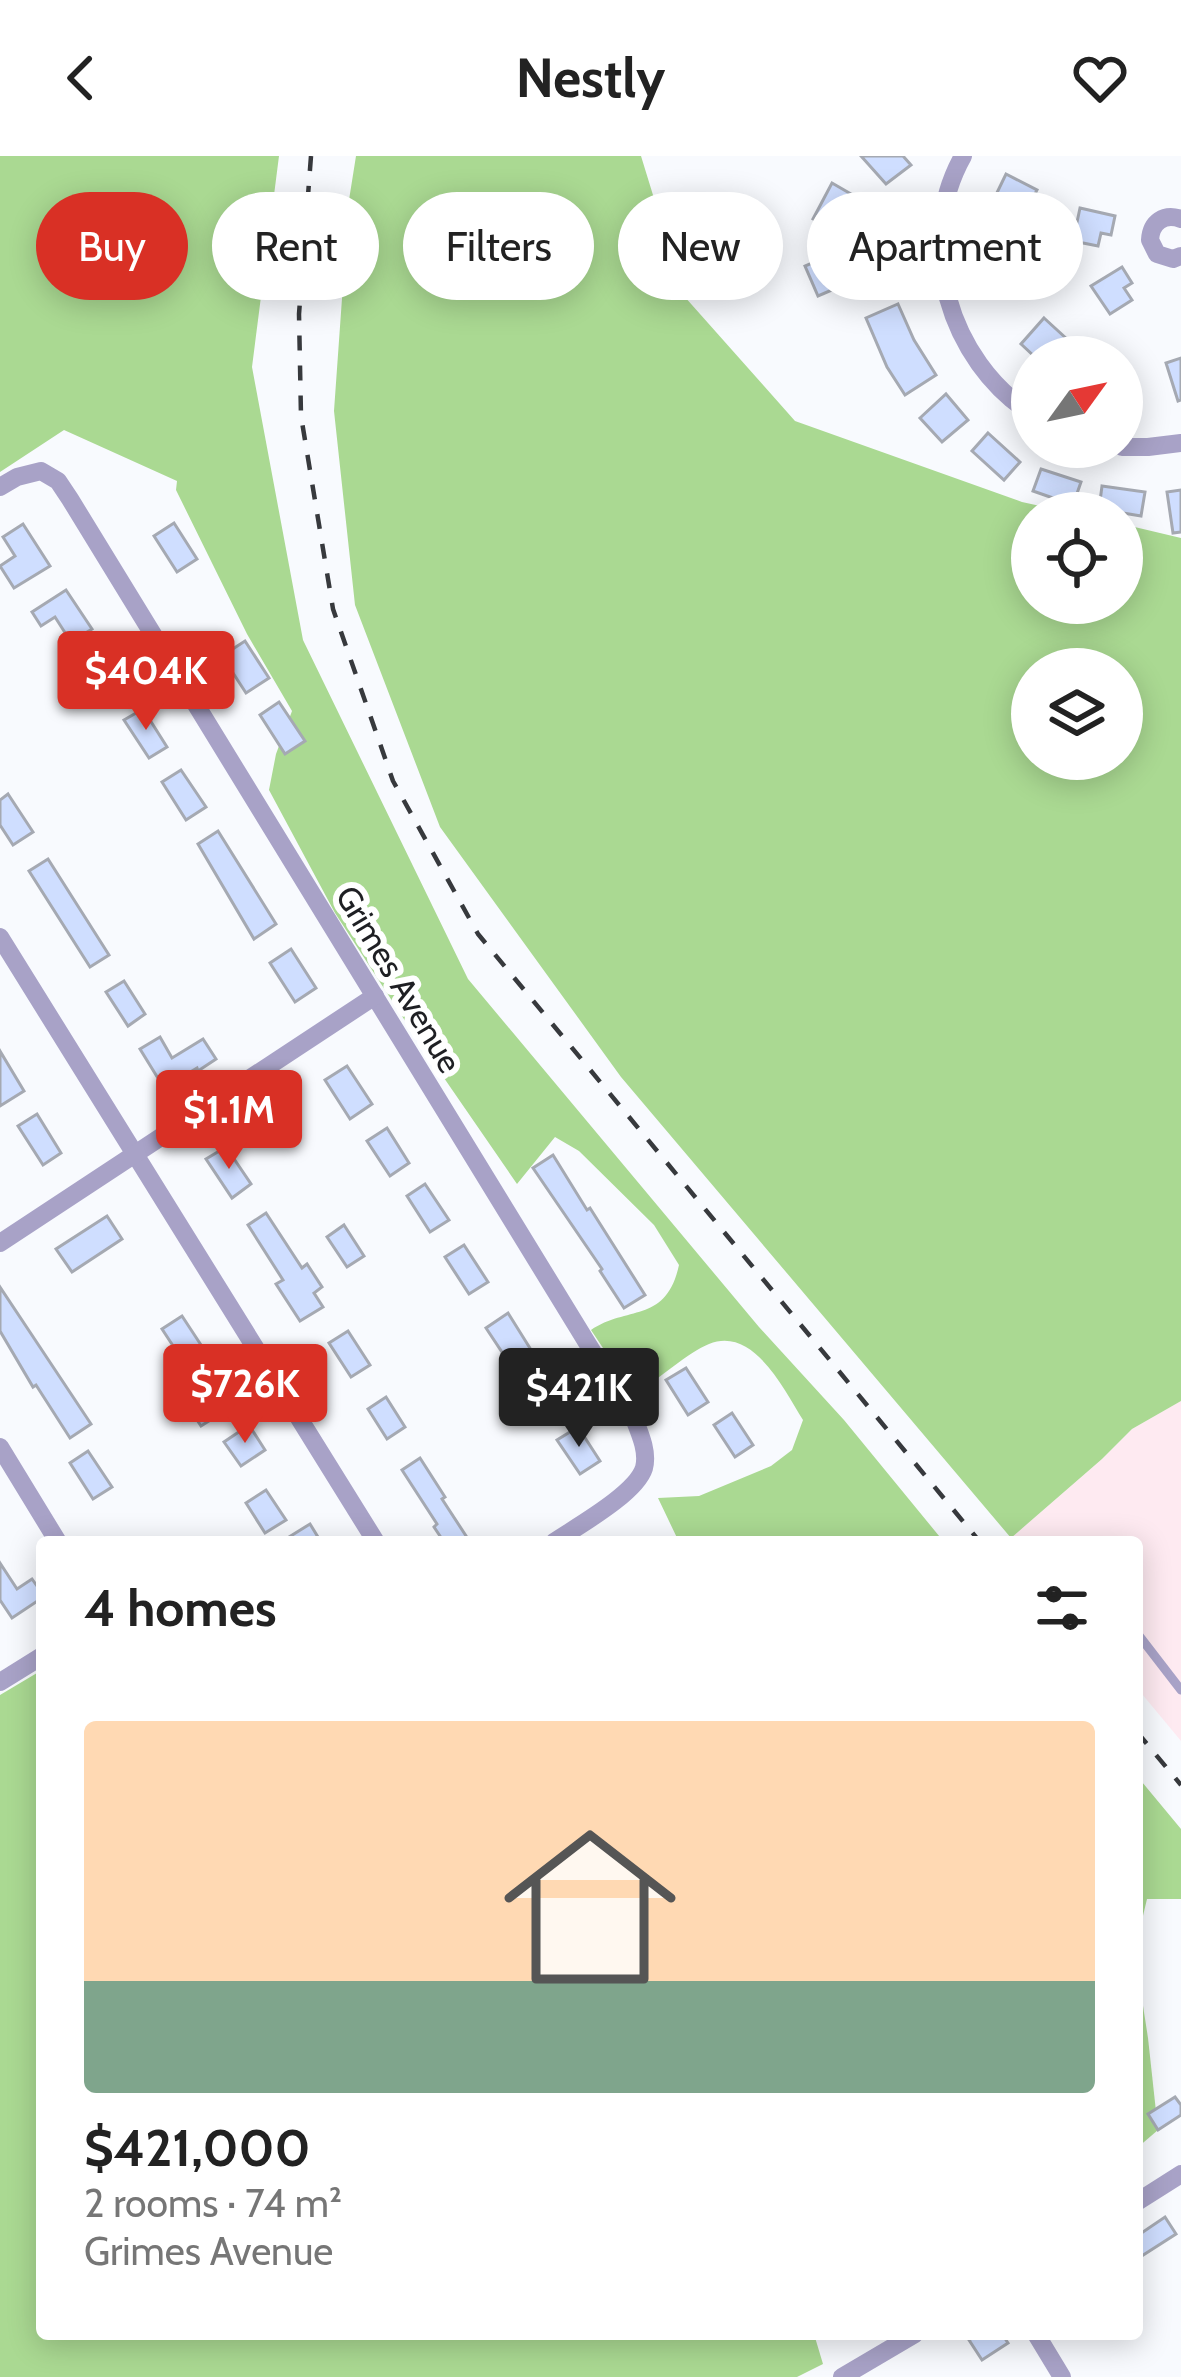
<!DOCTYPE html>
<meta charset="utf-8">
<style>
:root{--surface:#fff;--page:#f6f6f6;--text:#222;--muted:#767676;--accent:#d93025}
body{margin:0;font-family:Cabin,sans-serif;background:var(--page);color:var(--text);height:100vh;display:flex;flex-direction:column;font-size:45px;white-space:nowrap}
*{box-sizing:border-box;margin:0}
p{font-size:39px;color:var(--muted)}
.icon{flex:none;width:66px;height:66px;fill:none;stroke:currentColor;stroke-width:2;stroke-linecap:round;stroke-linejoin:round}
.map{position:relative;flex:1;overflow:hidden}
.side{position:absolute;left:36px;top:1380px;width:1107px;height:804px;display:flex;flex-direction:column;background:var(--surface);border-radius:12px;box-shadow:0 6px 30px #0003}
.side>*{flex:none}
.guide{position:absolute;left:36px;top:36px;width:1110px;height:108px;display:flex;gap:24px}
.needle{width:78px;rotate:57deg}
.fabs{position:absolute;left:1011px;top:180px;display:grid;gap:24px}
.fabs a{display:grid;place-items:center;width:132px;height:132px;border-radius:50%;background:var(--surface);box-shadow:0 6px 30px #0003;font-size:60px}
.price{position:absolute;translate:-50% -102px;padding:0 27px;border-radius:12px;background:var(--accent);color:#fff;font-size:39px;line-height:78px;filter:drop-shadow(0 3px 6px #0008)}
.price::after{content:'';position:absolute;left:50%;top:72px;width:36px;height:27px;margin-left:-18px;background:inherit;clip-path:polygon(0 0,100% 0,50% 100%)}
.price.on{background:#222;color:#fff}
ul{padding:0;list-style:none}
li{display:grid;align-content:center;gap:24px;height:636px;padding:0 48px}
li span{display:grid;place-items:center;height:372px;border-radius:12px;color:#555}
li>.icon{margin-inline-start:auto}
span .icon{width:216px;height:216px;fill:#fffc;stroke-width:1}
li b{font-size:51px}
h2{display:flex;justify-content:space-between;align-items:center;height:144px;padding:0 48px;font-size:51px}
.pill{padding:0 42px;border-radius:54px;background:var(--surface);box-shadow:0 6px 30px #0003;font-size:42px;line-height:108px}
.pill.on{background:var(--accent);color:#fff}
header{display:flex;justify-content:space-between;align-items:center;height:156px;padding:0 48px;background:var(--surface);font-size:54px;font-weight:700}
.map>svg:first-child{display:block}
.industrial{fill:#feeaf1}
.green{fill:#aad992;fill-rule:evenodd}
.building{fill:#cfdeff;stroke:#a5a9b2;stroke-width:3}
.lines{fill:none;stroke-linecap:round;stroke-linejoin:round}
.lane{stroke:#a8a2c7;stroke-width:9}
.street{stroke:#a8a2c7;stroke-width:18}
.rail{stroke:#37393d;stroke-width:4.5;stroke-dasharray:15 15;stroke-linecap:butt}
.labels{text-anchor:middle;stroke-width:12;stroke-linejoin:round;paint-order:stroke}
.street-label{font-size:33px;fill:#1e1f23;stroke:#fff}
</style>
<header><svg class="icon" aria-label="back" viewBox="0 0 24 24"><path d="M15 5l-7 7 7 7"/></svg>Nestly<svg class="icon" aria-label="heart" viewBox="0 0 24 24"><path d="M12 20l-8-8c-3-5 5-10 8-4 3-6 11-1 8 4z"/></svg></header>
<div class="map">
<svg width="1181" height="2221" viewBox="0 0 1181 2221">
<rect width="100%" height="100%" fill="#f8fafe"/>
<path class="industrial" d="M1181 1245V1585L1137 1532V1386H1015L1011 1382 1102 1303 1132 1273Z"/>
<g class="green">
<path d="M0 0H279L252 211 303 484 468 823 759 1171 844 1264 944 1386H679L658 1342 699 1340 771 1310 792 1294 803 1264C784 1234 754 1170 709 1188 689 1196 658 1223 639 1236L603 1192 591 1174C628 1149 666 1168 679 1109L654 1069 579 995 555 981 517 1028 413 877 335 757 269 634 276 598 292 555 247 478 176 334 177 325 64 274 0 316Z"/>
<path d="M356 0H641L684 140 795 265 1022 346 1072 357H1032V447H1122V368L1181 382V1245L1132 1273 1102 1303 1011 1382 621 921 440 671 355 449 334 255 349 44ZM1122 513V603H1032V513Z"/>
<path d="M42 1514V2178H814L823 2208 797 2221H0V1539Z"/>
<path d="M1137 1620 1181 1673V1743H1147L1137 1785Z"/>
<path d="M1137 1811 1148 1882 1158 1974 1137 1992Z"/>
</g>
<g class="building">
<path d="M861 0H903L911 9 886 28Z"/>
<path d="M1006 18 1037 34 1023 62 992 47Z"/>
<path d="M832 27 858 42 839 77 813 63Z"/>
<path d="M1080 52 1115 60 1111 79 1101 77 1098 90 1073 85Z"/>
<path d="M840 95 853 125 818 140 805 110Z"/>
<path d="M1024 99 1028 132 992 136 988 103Z"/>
<path d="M1122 111 1132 127 1124 132 1132 144 1110 158 1091 130Z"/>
<path d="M898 148 914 184 936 219 905 239 887 211 866 162Z"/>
<path d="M1044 162 1068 184 1052 201H1035L1021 188Z"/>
<path d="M1181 202V244L1178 245 1166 207Z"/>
<path d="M946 238 968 264 942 286 920 262Z"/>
<path d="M988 277 1020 306 1004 324 972 295Z"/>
<path d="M1041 313 1081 326 1073 349 1033 335Z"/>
<path d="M1102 330 1145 336 1141 360 1099 353Z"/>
<path d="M1181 334V376L1173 377 1167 336Z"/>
<path d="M174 367 197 403 177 416 154 380Z"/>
<path d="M23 368 50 410 14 432 0 410 15 400 3 381Z"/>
<path d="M66 434 92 473 71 486 55 461 41 470 32 456Z"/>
<path d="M245 485 269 522 246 537 222 500Z"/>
<path d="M110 503 127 528 105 543 88 517Z"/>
<path d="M279 546 305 585 285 598 260 559Z"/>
<path d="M143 553 167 591 149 602 124 564Z"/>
<path d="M181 614 206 651 186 664 162 626Z"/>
<path d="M8 638 33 676 13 689 0 669V644Z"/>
<path d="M218 675 276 768 254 783 198 688Z"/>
<path d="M48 703 109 799 90 811 29 715Z"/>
<path d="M291 793 316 832 295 846 270 807Z"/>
<path d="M124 825 145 858 128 870 106 836Z"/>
<path d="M160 881 172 902 203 883 216 903 198 915 197 912 164 932 140 893Z"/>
<path d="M0 895 24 935 0 950Z"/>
<path d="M347 910 372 948 350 963 325 924Z"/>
<path d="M37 958 61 997 43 1009 18 970Z"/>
<path d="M387 972 409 1007 390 1020 367 985Z"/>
<path d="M226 991 251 1028 232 1042 206 1003Z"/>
<path d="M553 999 587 1054 590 1052 645 1139 624 1152 600 1115 602 1113 533 1012Z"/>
<path d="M425 1028 449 1064 430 1076 407 1040Z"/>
<path d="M266 1057 302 1112 307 1108 322 1131 314 1137 323 1151 300 1165 276 1128 283 1124 248 1069Z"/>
<path d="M107 1060 122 1083 72 1116 56 1093Z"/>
<path d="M344 1069 364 1100 347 1111 327 1081Z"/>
<path d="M464 1089 488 1126 469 1138 445 1101Z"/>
<path d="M0 1131 91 1268 70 1282 36 1229 33 1231 0 1175Z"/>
<path d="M508 1157 563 1245 543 1258 486 1172Z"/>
<path d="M182 1160 203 1192 183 1205 162 1173Z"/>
<path d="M348 1175 370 1209 351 1221 329 1187Z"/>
<path d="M686 1212 708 1246 688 1259 666 1224Z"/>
<path d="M201 1227 220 1258 201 1270 181 1240Z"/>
<path d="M386 1241 405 1271 387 1283 368 1253Z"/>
<path d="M732 1257 753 1289 735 1301 714 1269Z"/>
<path d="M249 1269 265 1294 241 1310 224 1286Z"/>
<path d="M578 1271 600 1305 580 1318 557 1284Z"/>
<path d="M88 1295 112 1331 93 1343 70 1307Z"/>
<path d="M420 1302 445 1341 442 1343 470 1386H444L434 1371 437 1368 402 1314Z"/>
<path d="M266 1334 286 1364 265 1377 246 1347Z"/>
<path d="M310 1368 321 1386H281Z"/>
<path d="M0 1407 17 1433 32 1423 42 1437V1442L12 1462 0 1444Z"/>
<path d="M1175 1941 1181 1949V1959L1158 1974 1148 1958Z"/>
<path d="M1165 2061 1176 2078 1137 2103V2080Z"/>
<path d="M979 2178H1002L1008 2187 982 2204 969 2184Z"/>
</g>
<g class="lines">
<path class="lane" d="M1137 1477 1181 1534"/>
<g class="street">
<path d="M963 0C914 87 949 206 1032 258"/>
<path d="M1181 63C1164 57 1151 66 1150 84L1157 98 1173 103 1181 100"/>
<circle cx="900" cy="89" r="21"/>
<path d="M1122 291H1148L1181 287"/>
<path d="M0 331 17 321 41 315 58 325 70 343 635 1265C641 1280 648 1297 644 1312 636 1338 576 1371 554 1386"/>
<path d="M0 781 376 1386"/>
<path d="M0 1087 375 840"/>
<path d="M0 1291 58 1386"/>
<path d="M0 1526 42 1500"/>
<path d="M1137 2046 1181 2018"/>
<path d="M1036 2178 1062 2221"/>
<path d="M842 2221 915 2178"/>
</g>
<g class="rail">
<path d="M311 0 299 158 301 260 333 453 393 625 478 778 980 1386"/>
<path d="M1137 1576 1181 1629"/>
</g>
</g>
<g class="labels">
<g class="street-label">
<text transform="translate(399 823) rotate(59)" y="12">Grimes Avenue</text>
</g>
</g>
</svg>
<div class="fabs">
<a><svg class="needle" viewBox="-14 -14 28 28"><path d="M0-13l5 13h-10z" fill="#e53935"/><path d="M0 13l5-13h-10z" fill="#767676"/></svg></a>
<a><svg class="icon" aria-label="locate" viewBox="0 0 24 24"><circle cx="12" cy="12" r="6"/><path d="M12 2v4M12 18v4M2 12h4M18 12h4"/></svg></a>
<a><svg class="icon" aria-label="layers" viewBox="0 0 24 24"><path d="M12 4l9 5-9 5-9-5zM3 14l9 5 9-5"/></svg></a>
</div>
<b class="price" style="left:146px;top:577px">$404K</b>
<b class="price" style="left:229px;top:1016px">$1.1M</b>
<b class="price" style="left:245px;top:1290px">$726K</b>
<b class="price on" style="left:579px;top:1294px">$421K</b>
<div class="guide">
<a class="pill on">Buy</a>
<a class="pill">Rent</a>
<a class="pill">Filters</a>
<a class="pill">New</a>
<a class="pill">Apartment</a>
</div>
<section class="side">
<h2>4 homes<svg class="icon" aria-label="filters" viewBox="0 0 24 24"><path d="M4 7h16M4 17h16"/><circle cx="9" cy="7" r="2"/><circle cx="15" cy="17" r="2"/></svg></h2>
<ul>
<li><span style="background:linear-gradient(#ffd9b3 70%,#7fa58c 0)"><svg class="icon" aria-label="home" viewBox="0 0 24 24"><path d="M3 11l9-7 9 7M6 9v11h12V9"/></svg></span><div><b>$421,000</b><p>2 rooms · 74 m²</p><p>Grimes Avenue</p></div></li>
</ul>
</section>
</div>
